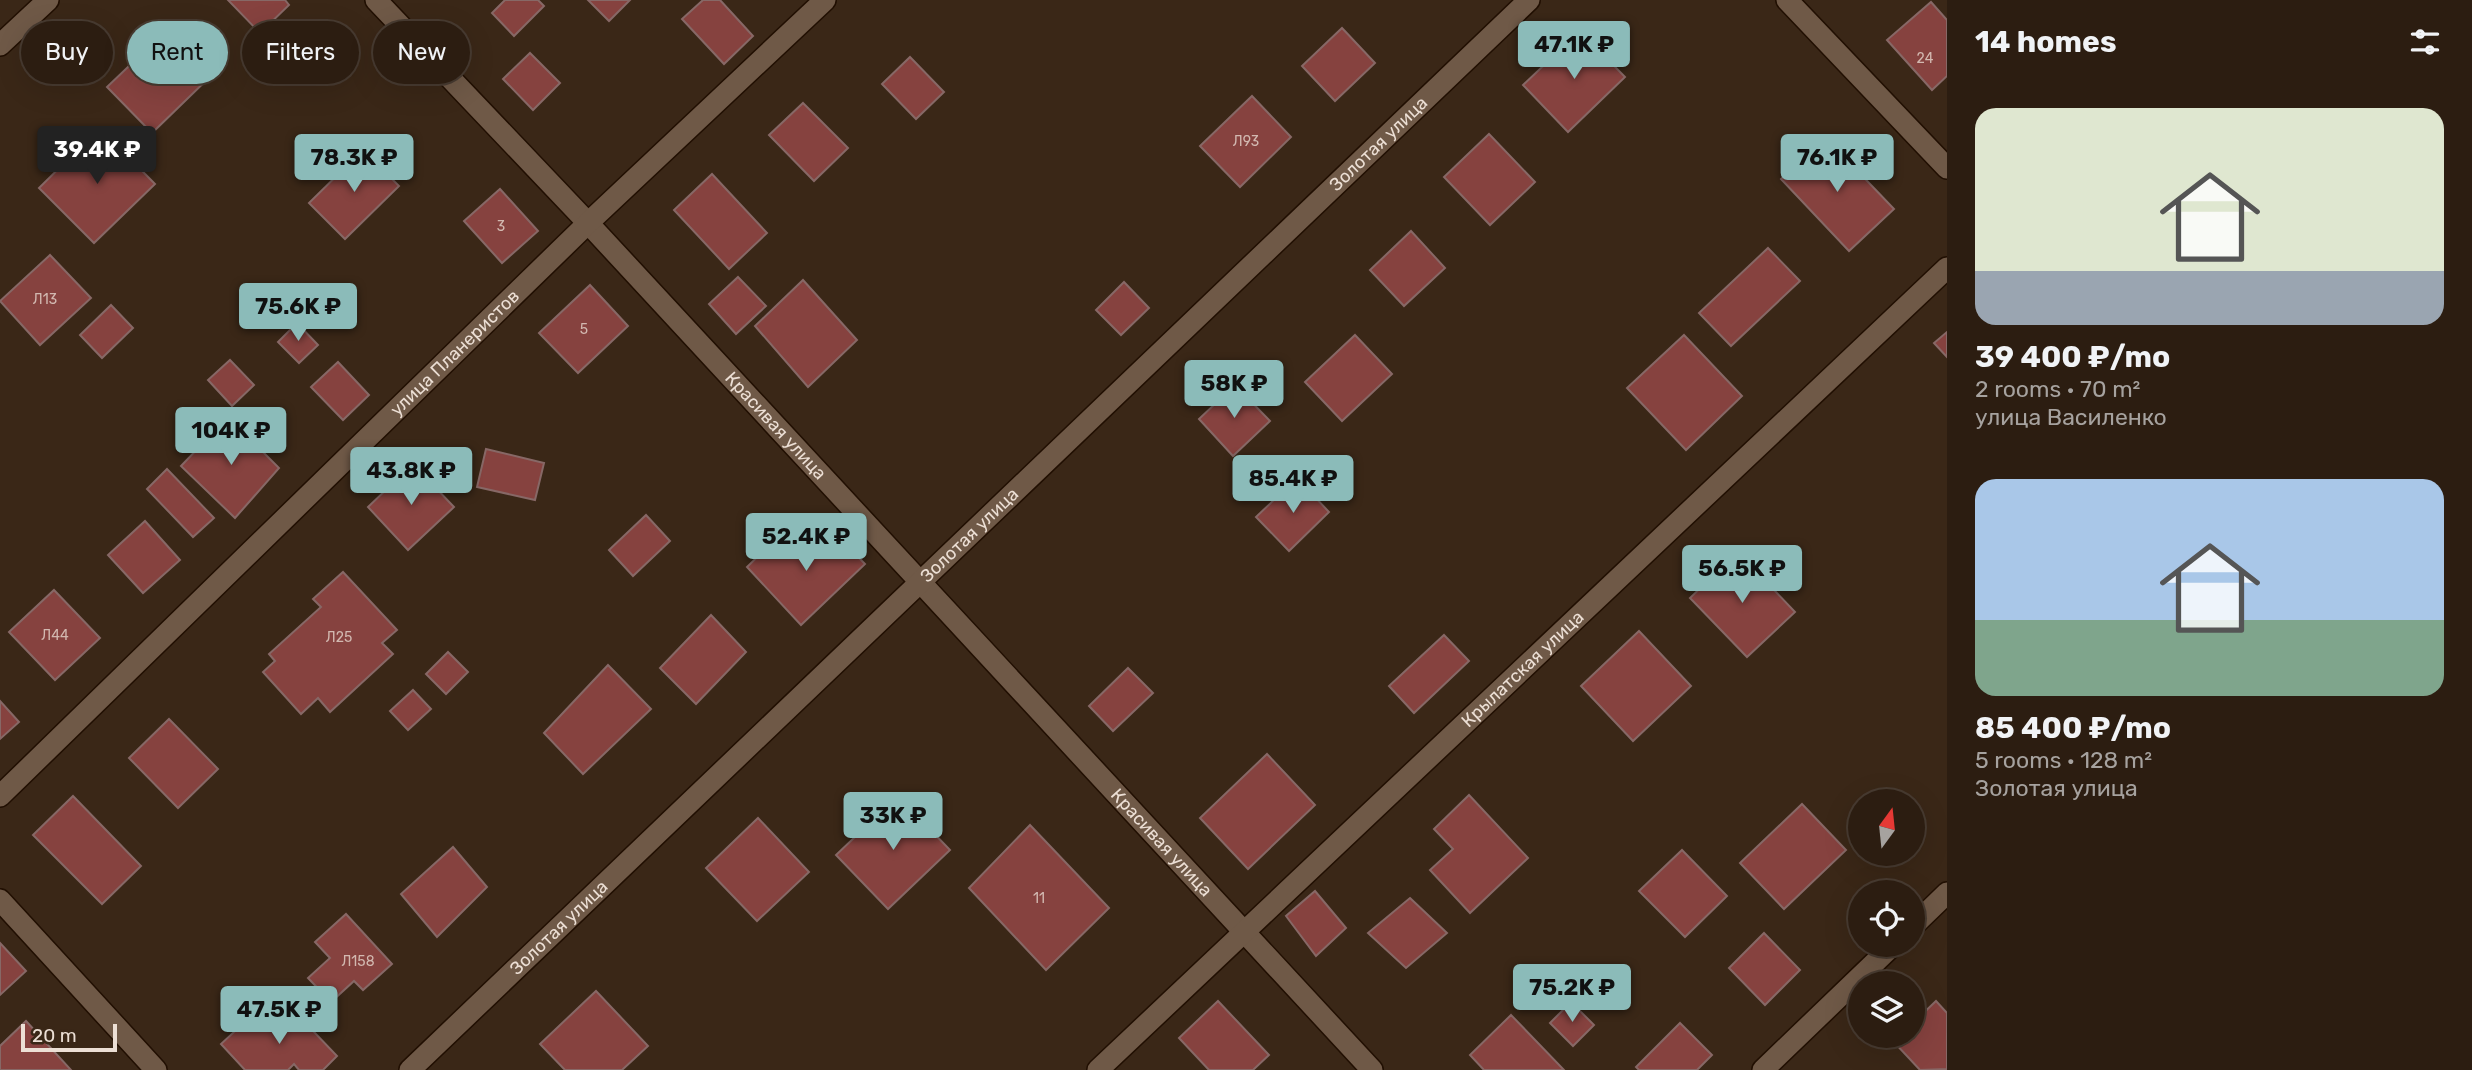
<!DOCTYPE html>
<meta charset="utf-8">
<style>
:root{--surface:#2c1d11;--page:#382a1f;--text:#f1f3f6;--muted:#a6a29f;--line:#483b31;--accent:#8bbbb9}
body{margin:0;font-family:Rubik,sans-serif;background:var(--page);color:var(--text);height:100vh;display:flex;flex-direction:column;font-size:26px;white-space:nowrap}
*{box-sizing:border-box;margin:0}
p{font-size:23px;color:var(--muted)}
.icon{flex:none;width:38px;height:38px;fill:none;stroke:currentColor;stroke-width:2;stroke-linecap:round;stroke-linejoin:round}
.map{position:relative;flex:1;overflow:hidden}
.sheet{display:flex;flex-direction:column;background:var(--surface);width:525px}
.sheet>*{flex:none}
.guide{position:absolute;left:21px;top:21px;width:665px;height:63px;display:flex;gap:14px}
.needle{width:46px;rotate:15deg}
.controls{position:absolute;left:1848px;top:789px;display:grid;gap:14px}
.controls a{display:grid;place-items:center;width:77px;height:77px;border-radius:50%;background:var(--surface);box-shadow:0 7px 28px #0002,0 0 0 2px var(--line);font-size:35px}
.scale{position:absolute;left:21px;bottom:18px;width:96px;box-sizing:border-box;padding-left:7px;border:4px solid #ecdfd5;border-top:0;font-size:19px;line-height:24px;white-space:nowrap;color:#ecdfd5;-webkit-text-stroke:5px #3a2717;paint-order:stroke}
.price{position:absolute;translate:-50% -60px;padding:0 16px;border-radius:7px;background:var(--accent);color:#111;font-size:23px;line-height:46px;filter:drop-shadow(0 2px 4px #0008)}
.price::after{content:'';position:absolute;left:50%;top:42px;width:21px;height:16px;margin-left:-10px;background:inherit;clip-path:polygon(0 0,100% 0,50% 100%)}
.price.active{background:#222;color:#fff}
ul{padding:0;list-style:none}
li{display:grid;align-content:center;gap:14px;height:371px;padding:0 28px}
li span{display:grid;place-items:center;height:217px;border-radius:21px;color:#555}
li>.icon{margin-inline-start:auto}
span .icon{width:126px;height:126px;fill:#fffc;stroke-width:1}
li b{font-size:30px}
h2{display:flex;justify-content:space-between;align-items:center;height:84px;padding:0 28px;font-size:30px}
.pill{padding:0 24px;border-radius:32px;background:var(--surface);box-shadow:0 7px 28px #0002,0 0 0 2px var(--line);font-size:24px;line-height:63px}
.pill.active{background:var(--accent);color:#111}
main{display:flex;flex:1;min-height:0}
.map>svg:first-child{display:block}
.building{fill:#86423f;stroke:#876866;stroke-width:2}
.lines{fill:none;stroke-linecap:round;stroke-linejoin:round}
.minor-casing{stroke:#210f02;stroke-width:24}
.minor{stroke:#6f5947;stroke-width:21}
.labels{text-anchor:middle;stroke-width:6;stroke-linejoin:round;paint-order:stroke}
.number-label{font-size:14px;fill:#d2b8b0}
.street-label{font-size:18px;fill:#ecdfd5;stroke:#3a2717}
</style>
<main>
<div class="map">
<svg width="1947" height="1070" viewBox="0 0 1947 1070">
<rect width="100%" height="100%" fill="#3a2717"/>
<g class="building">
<path d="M228 0H285L289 5 260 33Z"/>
<path d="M505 0H538L544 6 514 36 492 13Z"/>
<path d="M588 0H630L609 21Z"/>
<path d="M703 0H720L753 36 724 64 682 19Z"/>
<path d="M1931 2 1947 20V76L1932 90 1887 40Z"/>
<path d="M172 25 216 71 152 133 107 87Z"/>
<path d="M1342 28 1375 63 1335 101 1302 66Z"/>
<path d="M1580 31 1625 77 1568 132 1523 85Z"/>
<path d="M530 53 560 83 533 110 503 79Z"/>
<path d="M910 57 944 92 916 119 882 84Z"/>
<path d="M1252 96 1291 137 1240 187 1200 146Z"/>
<path d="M803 103 848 148 814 181 769 135Z"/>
<path d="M100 128 155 184 94 243 39 188Z"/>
<path d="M1489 134 1535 182 1490 225 1444 177Z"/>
<path d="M1825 137 1894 209 1849 251 1781 179Z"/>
<path d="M363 150 399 186 345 239 309 203Z"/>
<path d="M712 174 767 233 729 269 674 210Z"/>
<path d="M500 189 538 231 502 263 464 221Z"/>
<path d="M1411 231 1445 268 1404 306 1370 270Z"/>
<path d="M1768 248 1800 281 1731 346 1699 313Z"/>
<path d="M50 255 91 298 40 345 0 301Z"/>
<path d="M738 277 766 306 736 334 709 304Z"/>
<path d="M803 280 857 340 808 387 755 326Z"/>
<path d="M1124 282 1149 308 1121 335 1096 310Z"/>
<path d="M590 285 628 326 578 373 539 333Z"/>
<path d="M111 305 133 328 102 358 80 335Z"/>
<path d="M297 323 318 345 299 363 278 342Z"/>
<path d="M1947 332V357L1934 343Z"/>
<path d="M1355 335 1392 374 1342 421 1305 382Z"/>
<path d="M1684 335 1742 396 1686 450 1627 388Z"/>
<path d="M230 360 254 385 232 406 208 380Z"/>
<path d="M338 362 369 395 343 420 311 387Z"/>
<path d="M1235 385 1270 421 1233 456 1199 419Z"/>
<path d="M228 417 279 468 235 518 181 466Z"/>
<path d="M486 449 544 463 535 500 477 487Z"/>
<path d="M413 464 454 507 408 550 368 507Z"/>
<path d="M167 469 214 518 193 537 147 489Z"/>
<path d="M1297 478 1329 512 1289 551 1256 517Z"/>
<path d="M646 515 670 541 633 576 609 550Z"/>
<path d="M145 521 180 560 143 593 108 555Z"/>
<path d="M830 528 865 564 801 625 747 567 781 534 801 555Z"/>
<path d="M1738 552 1795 612 1747 657 1690 598Z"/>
<path d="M343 572 397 630 382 643 393 654 330 712 318 698 301 714 263 672 275 661 269 654 321 607 313 599Z"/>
<path d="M54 590 100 638 55 680 9 632Z"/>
<path d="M711 615 746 652 696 704 660 668Z"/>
<path d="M1639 631 1691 686 1633 741 1581 686Z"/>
<path d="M1444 635 1469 661 1414 713 1389 686Z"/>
<path d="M448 652 468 672 446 694 426 674Z"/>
<path d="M608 665 651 709 583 774 544 733Z"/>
<path d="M1128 668 1153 693 1113 731 1089 706Z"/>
<path d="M413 690 431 709 408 730 390 711Z"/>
<path d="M0 701 19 722 0 739Z"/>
<path d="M169 719 218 769 178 808 129 758Z"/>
<path d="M1267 754 1315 805 1248 869 1200 818Z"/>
<path d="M1469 795 1528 858 1470 913 1430 870 1453 849 1434 829Z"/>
<path d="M73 796 141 866 102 904 33 835Z"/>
<path d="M898 796 950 850 888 909 836 855Z"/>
<path d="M1802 804 1846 850 1784 909 1740 863Z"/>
<path d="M758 818 809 872 757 921 706 868Z"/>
<path d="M1030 825 1109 908 1046 970 969 888Z"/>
<path d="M453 847 487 887 437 937 401 894Z"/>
<path d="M1682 850 1727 896 1685 937 1639 891Z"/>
<path d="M1315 891 1346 928 1316 956 1286 916Z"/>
<path d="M1410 898 1447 933 1406 968 1368 933Z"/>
<path d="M346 914 392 964 363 990 354 981 331 1002 308 978 330 958 315 942Z"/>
<path d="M1764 933 1800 970 1765 1005 1729 968Z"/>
<path d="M0 943 26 971 0 995Z"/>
<path d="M596 991 648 1046 622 1070H565L540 1044Z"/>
<path d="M1218 1001 1269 1055 1253 1070H1209L1179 1038Z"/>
<path d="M1936 1001 1947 1013V1069L1920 1070 1893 1041 1899 1036H1913V1023Z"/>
<path d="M1571 1002 1594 1025 1573 1046 1550 1023Z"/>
<path d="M293 1010 337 1056 323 1070H299L294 1064 288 1070H245L221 1044 249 1018 259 1027 274 1013 282 1021Z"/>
<path d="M1511 1015 1564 1070H1484L1470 1055Z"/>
<path d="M26 1021 71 1070H0V1046Z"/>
<path d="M1680 1023 1712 1055 1697 1070H1639L1636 1067Z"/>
</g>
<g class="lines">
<defs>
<g id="minor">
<path id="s1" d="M376 0 588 223 1372 1070"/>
<path d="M1787 0 1947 168"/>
<path d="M0 45 48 0"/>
<path id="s2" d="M0 796 588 223 825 0"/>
<path d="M0 900 156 1070"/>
<path d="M1913 926 1947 893"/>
<path id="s3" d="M410 1070 1529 0"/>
<path id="s4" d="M1098 1070 1947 268"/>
<path d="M1763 1070 1893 945"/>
</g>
</defs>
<use href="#minor" class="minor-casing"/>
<use href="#minor" class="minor"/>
</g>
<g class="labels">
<g class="number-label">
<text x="1925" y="63">24</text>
<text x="1246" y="146">Л93</text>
<text x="501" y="231">3</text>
<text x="45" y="304">Л13</text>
<text x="584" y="334">5</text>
<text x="55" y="640">Л44</text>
<text x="339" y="642">Л25</text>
<text x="1039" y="903">11</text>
<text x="358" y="966">Л158</text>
</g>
<g class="street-label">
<text dy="6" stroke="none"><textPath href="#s3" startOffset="1340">Золотая улица</textPath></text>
<text dy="6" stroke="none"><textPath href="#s2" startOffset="635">улица Планеристов</textPath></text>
<text dy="6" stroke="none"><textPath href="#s1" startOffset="584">Красивая улица</textPath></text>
<text dy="6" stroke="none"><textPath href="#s3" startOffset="774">Золотая улица</textPath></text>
<text dy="6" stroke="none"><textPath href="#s4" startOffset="584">Крылатская улица</textPath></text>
<text dy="6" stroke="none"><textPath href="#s1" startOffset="1152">Красивая улица</textPath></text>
<text dy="6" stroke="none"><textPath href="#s3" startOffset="206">Золотая улица</textPath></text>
</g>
</g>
</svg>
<div class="controls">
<a><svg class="needle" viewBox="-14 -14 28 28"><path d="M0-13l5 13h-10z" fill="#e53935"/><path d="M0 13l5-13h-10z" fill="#a6a29f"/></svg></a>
<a><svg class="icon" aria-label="locate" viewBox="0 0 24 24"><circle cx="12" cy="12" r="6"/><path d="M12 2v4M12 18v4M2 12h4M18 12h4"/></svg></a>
<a><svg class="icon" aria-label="layers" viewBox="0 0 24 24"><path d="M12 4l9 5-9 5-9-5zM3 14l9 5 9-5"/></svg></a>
</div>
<div class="scale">20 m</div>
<b class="price" style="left:1574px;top:81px">47.1K ₽</b>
<b class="price active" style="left:97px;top:186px">39.4K ₽</b>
<b class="price" style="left:354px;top:194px">78.3K ₽</b>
<b class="price" style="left:1837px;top:194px">76.1K ₽</b>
<b class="price" style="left:298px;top:343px">75.6K ₽</b>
<b class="price" style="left:1234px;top:420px">58K ₽</b>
<b class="price" style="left:231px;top:467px">104K ₽</b>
<b class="price" style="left:411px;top:507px">43.8K ₽</b>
<b class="price" style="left:1293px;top:515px">85.4K ₽</b>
<b class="price" style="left:806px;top:573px">52.4K ₽</b>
<b class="price" style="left:1742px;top:605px">56.5K ₽</b>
<b class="price" style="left:893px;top:852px">33K ₽</b>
<b class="price" style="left:1572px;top:1024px">75.2K ₽</b>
<b class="price" style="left:279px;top:1046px">47.5K ₽</b>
<div class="guide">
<a class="pill">Buy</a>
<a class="pill active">Rent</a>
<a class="pill">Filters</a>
<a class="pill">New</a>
</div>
</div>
<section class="sheet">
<h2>14 homes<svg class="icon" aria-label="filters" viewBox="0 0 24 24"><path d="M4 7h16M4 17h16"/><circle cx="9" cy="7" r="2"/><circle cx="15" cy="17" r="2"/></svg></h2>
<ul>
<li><span style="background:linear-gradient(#dfe7d0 75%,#9aa5b1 0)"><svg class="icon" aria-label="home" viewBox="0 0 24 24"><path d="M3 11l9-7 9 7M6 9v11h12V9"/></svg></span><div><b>39 400 ₽/mo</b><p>2 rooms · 70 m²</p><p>улица Василенко</p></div></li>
<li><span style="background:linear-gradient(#a9c7e8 65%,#7fa58c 0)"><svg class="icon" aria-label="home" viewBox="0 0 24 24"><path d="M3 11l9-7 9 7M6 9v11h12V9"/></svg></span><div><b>85 400 ₽/mo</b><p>5 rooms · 128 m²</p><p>Золотая улица</p></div></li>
</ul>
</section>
</main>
